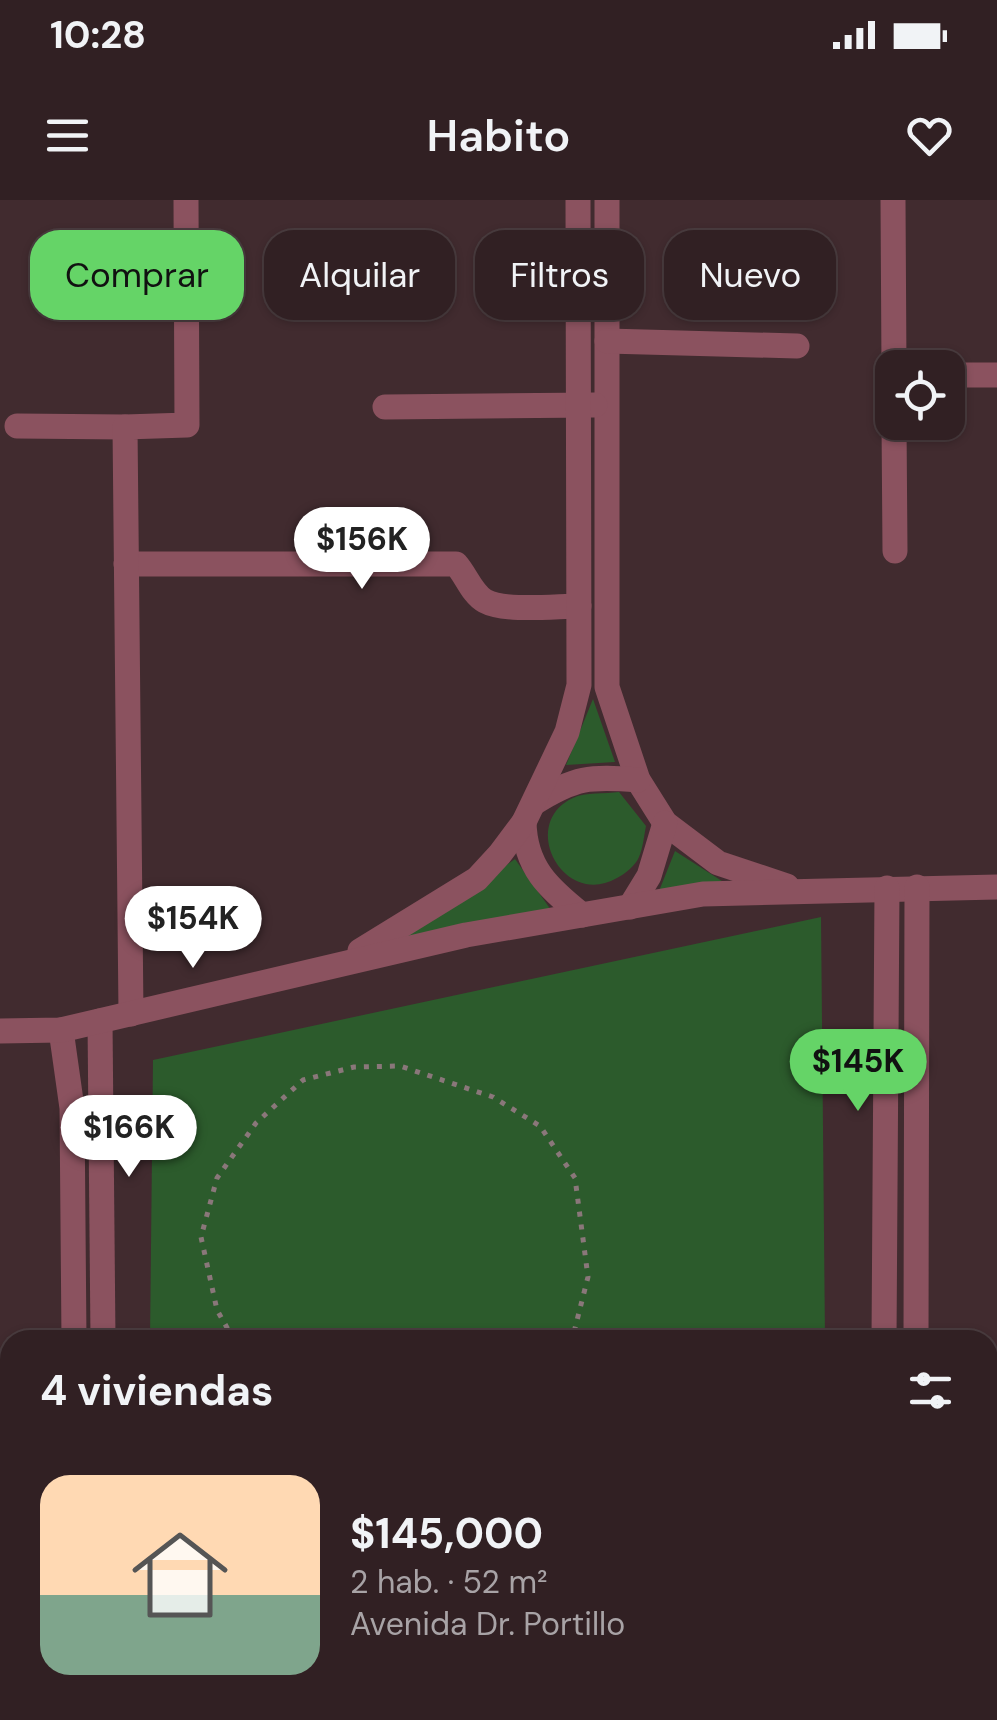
<!DOCTYPE html>
<html lang="es">
<meta charset="utf-8">
<style>
:root{--surface:#312023;--page:#39282b;--text:#f1f3f6;--muted:#a8a3a6;--line:#4c3e41;--accent:#65d467}
body{margin:0;font-family:"DM Sans",sans-serif;background:var(--page);color:var(--text);height:100vh;display:flex;flex-direction:column;font-size:38px;white-space:nowrap}
*{box-sizing:border-box;margin:0}
p{font-size:32px;color:var(--muted)}
.icon{flex:none;width:55px;height:55px;fill:none;stroke:currentColor;stroke-width:2;stroke-linecap:round;stroke-linejoin:round}
.map{position:relative;flex:1;overflow:hidden}
.details{position:absolute;left:0px;top:1130px;width:998px;height:390px;display:flex;flex-direction:column;background:var(--surface);border-radius:30px 30px 0 0;box-shadow:0 2px 8px #0004,0 0 0 2px var(--line)}
.details>*{flex:none}
.top-card{position:absolute;left:30px;top:30px;width:938px;height:90px;display:flex;gap:20px}
.buttons{position:absolute;left:875px;top:150px;display:grid;gap:20px}
.buttons a{display:grid;place-items:center;width:90px;height:90px;border-radius:20px;background:var(--surface);box-shadow:0 2px 8px #0004,0 0 0 2px var(--line);font-size:50px}
.price{position:absolute;translate:-50% -85px;padding:0 22px;border-radius:35px;background:#fff;color:#222;font-size:32px;line-height:65px;filter:drop-shadow(0 2px 5px #0008)}
.price::after{content:'';position:absolute;left:50%;top:60px;width:30px;height:22px;margin-left:-15px;background:inherit;clip-path:polygon(0 0,100% 0,50% 100%)}
.price.current{background:var(--accent);color:#111}
ul{padding:0;list-style:none}
li{display:flex;align-items:center;gap:30px;height:250px;padding:0 40px}
li+li{border-top:2px solid var(--line)}
li span{display:grid;place-items:center;flex:none;width:280px;height:200px;border-radius:30px;color:#555}
li>.icon{margin-inline-start:auto}
span .icon{width:120px;height:120px;fill:#fffc;stroke-width:1}
li b{font-size:42px}
h2{display:flex;justify-content:space-between;align-items:center;height:120px;padding:0 40px;font-size:42px}
.pill{padding:0 35px;border-radius:30px;background:var(--surface);box-shadow:0 2px 8px #0004,0 0 0 2px var(--line);font-size:35px;line-height:90px}
.pill.current{background:var(--accent);color:#111}
.status{display:flex;justify-content:space-between;align-items:center;height:70px;padding:0 50px;background:var(--surface);direction:ltr}
.status svg{height:28px;fill:currentColor}
header{display:flex;justify-content:space-between;align-items:center;height:130px;padding:0 40px;background:var(--surface);font-size:45px;font-weight:600}
.map>svg:first-child{display:block}
.green{fill:#2c5b2c}
.lines{fill:none;stroke-linecap:round;stroke-linejoin:round}
.path{stroke:#8a777a;stroke-width:5;stroke-dasharray:5 8;stroke-linecap:butt}
.minor{stroke:#8b525f;stroke-width:25}
</style>
<div class="status"><b>10:28</b><svg viewBox="0 0 49 12"><path d="M0 12V9h3v3zM5 12V6h3v6zM10 12V3h3v9zM15 12V0h3v12zM26 1h20v11H26zM47 4h2v5h-2z"/></svg></div>
<header><svg class="icon" aria-label="menu" viewBox="0 0 24 24"><path d="M4 6h16M4 12h16M4 18h16"/></svg>Habito<svg class="icon" aria-label="heart" viewBox="0 0 24 24"><path d="M12 20l-8-8c-3-5 5-10 8-4 3-6 11-1 8 4z"/></svg></header>
<div class="map">
<svg width="997" height="1520" viewBox="0 0 997 1520">
<rect width="100%" height="100%" fill="#412b2f"/>
<g class="green">
<path d="M593 499 615 562 566 565Z"/>
<path d="M619 592 646 626C644 636 643 648 639 657 636 665 625 674 617 678 563 709 518 623 573 598 585 592 606 594 619 592Z"/>
<path d="M675 651 725 683 659 691Z"/>
<path d="M515 659 551 710 397 743Z"/>
<path d="M821 717 825 1140H150L153 860Z"/>
<rect x="146" y="1510" width="682" height="10"/>
</g>
<g class="lines">
<g class="path">
<path d="M234 1140 217 1110 201 1037 217 978 256 923 303 880 354 867 400 866 493 897 540 926 575 978 588 1077 572 1140"/>
<path d="M432 1510V1520"/>
<path d="M588 1510 589 1520"/>
</g>
<g class="minor">
<path d="M607 0V487L638 580 665 623 718 663 787 686"/>
<path d="M893 0 894 168"/>
<path d="M607 141 797 146"/>
<path d="M948 175H997"/>
<path d="M385 207 595 205"/>
<path d="M894 222 895 351"/>
<path d="M17 226 125 227"/>
<path d="M126 364H456C466 375 472 394 485 401 505 412 556 406 579 406"/>
<path d="M534 603C575 577 590 576 638 580"/>
<path d="M524 622C525 667 548 688 582 715"/>
<path d="M630 707 649 676 665 623"/>
<path d="M360 751 477 679 500 654 524 622 567 532 579 485 578 0"/>
<path d="M131 814 125 227 187 225 186 0"/>
<path d="M100 821 103 1140"/>
<path d="M61 830 72 908 74 1140"/>
<path d="M0 831 61 830 466 735 703 694 997 687"/>
<path d="M884 1140 887 688"/>
<path d="M916 1140 917 687"/>
<path d="M988 1410H997"/>
<path d="M0 1508H10"/>
<path d="M77 1510V1520"/>
<path d="M106 1510V1520"/>
<path d="M191 1510 192 1520"/>
<path d="M346 1510V1520"/>
<path d="M261 1520V1510"/>
<path d="M881 1520V1510"/>
<path d="M914 1520V1510"/>
</g>
</g>
</svg>
<div class="buttons">
<a><svg class="icon" aria-label="locate" viewBox="0 0 24 24"><circle cx="12" cy="12" r="6"/><path d="M12 2v4M12 18v4M2 12h4M18 12h4"/></svg></a>
</div>
<b class="price" style="left:362px;top:392px">$156K</b>
<b class="price" style="left:193px;top:771px">$154K</b>
<b class="price current" style="left:858px;top:914px">$145K</b>
<b class="price" style="left:129px;top:980px">$166K</b>
<div class="top-card">
<a class="pill current">Comprar</a>
<a class="pill">Alquilar</a>
<a class="pill">Filtros</a>
<a class="pill">Nuevo</a>
</div>
<section class="details">
<h2>4 viviendas<svg class="icon" aria-label="filters" viewBox="0 0 24 24"><path d="M4 7h16M4 17h16"/><circle cx="9" cy="7" r="2"/><circle cx="15" cy="17" r="2"/></svg></h2>
<ul>
<li><span style="background:linear-gradient(#ffd9b3 60%,#7fa58c 0)"><svg class="icon" aria-label="home" viewBox="0 0 24 24"><path d="M3 11l9-7 9 7M6 9v11h12V9"/></svg></span><div><b>$145,000</b><p>2 hab. · 52 m²</p><p>Avenida Dr. Portillo</p></div></li>
</ul>
</section>
</div>
